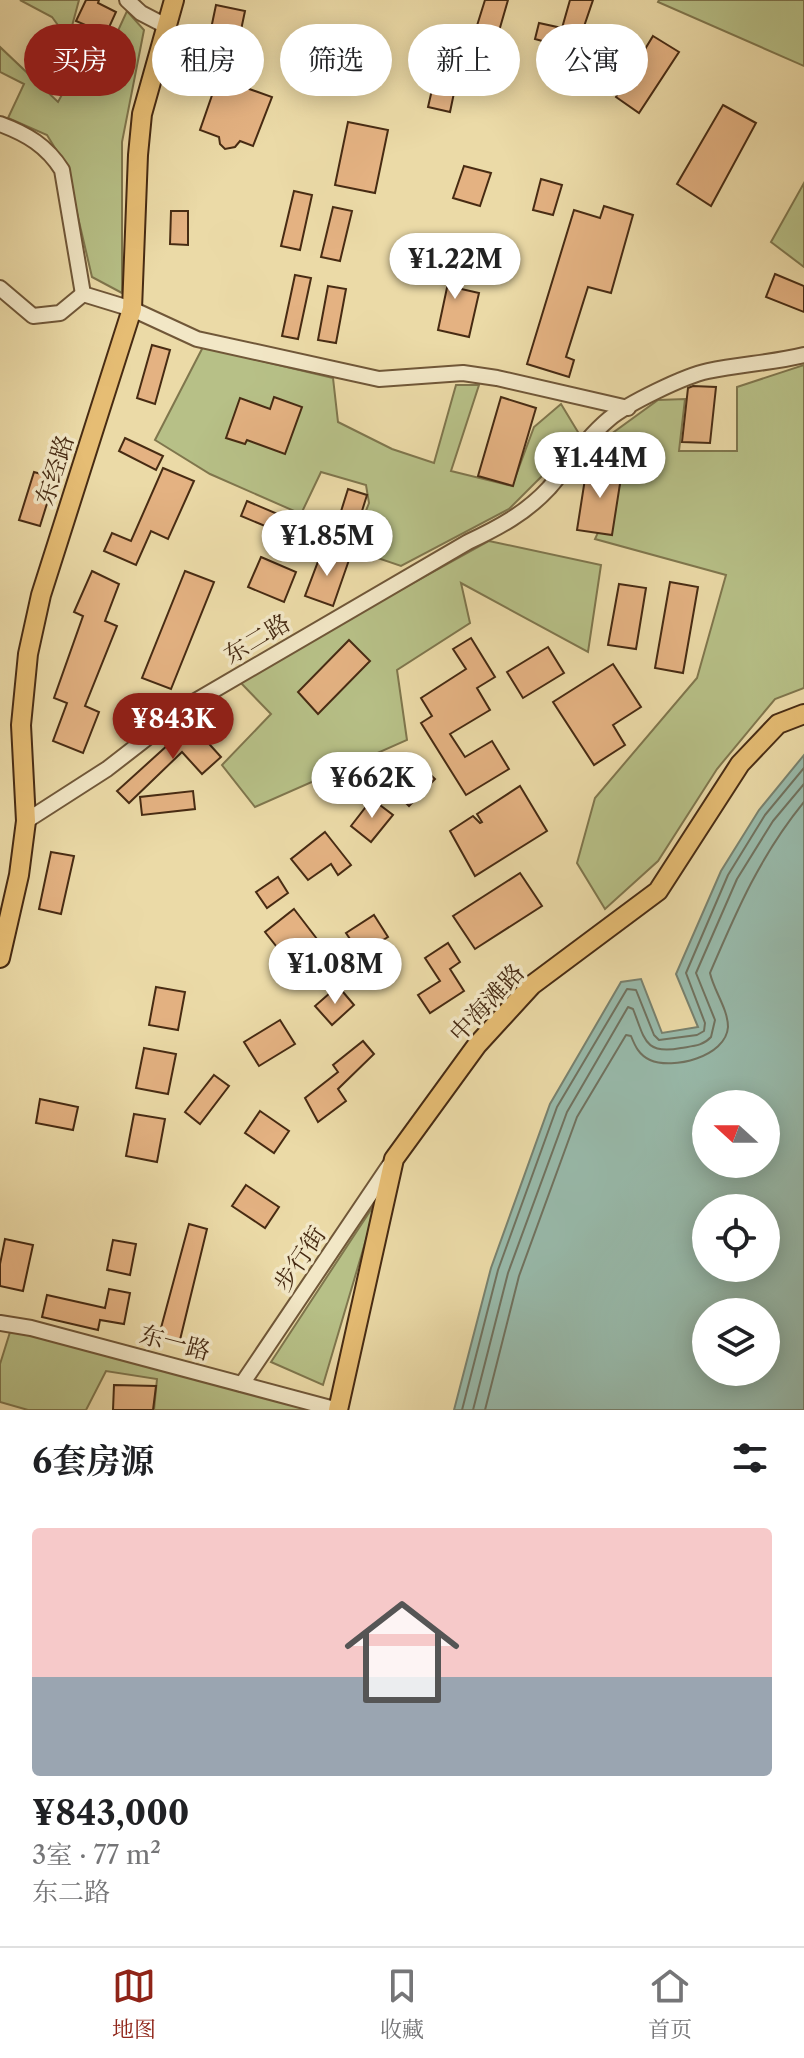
<!DOCTYPE html>
<html lang="zh">
<meta charset="utf-8">
<style>
:root{--surface:#fff;--page:#f2f2f2;--text:#202124;--muted:#757577;--line:#e0e0e0;--accent:#8f2418}
body{margin:0;font-family:"Libre Caslon Text","Noto Serif SC",serif;background:var(--page);color:var(--text);height:100vh;display:flex;flex-direction:column;font-size:30px;white-space:nowrap}
*{box-sizing:border-box;margin:0}
p{font-size:26px;color:var(--muted)}
.icon{flex:none;width:44px;height:44px;fill:none;stroke:currentColor;stroke-width:2;stroke-linecap:round;stroke-linejoin:round}
.map{position:relative;height:1410px;overflow:hidden}
.details{display:flex;flex-direction:column;background:var(--surface);flex:1}
.details>*{flex:none}
.guide{position:absolute;left:24px;top:24px;width:756px;height:72px;display:flex;gap:16px}
.needle{width:52px;rotate:291deg}
.fabs{position:absolute;left:692px;top:1090px;display:grid;gap:16px}
.fabs a{display:grid;place-items:center;width:88px;height:88px;border-radius:50%;background:var(--surface);box-shadow:0 4px 20px #0003;font-size:40px}
.price{position:absolute;translate:-50% -68px;padding:0 18px;border-radius:28px;background:#fff;color:#222;font-size:26px;line-height:52px;filter:drop-shadow(0 2px 4px #0008)}
.price::after{content:'';position:absolute;left:50%;top:48px;width:24px;height:18px;margin-left:-12px;background:inherit;clip-path:polygon(0 0,100% 0,50% 100%)}
.price.on{background:var(--accent);color:#fff}
ul{padding:0;list-style:none}
li{display:grid;align-content:center;gap:16px;height:424px;padding:0 32px}
li+li{border-top:2px solid var(--line)}
li span{display:grid;place-items:center;height:248px;border-radius:8px;color:#555}
li>.icon{margin-inline-start:auto}
span .icon{width:144px;height:144px;fill:#fffc;stroke-width:1}
li b{font-size:34px}
h2{display:flex;justify-content:space-between;align-items:center;height:96px;padding:0 32px;font-size:34px}
.pill{padding:0 28px;border-radius:36px;background:var(--surface);box-shadow:0 4px 20px #0003;font-size:28px;line-height:72px}
.pill.on{background:var(--accent);color:#fff}
.dock{display:flex;justify-content:space-around;align-items:center;height:112px;border-top:2px solid var(--line);background:var(--surface);font-size:22px;color:var(--muted)}
.dock a{display:grid;justify-items:center;gap:4px}
.dock .on{color:var(--accent)}
.map>svg:first-child{display:block}
.green{fill:#b7c087;stroke:#7f764d;stroke-width:2}
.water{fill:#98baab;stroke:#78816e;stroke-width:2;fill-rule:evenodd}
.lines{fill:none;stroke-linecap:round;stroke-linejoin:round}
.shore{stroke:#70725f;stroke-width:2}
.building{fill:#e4b282;stroke:#472b13;stroke-width:2}
.minor-casing{stroke:#705738;stroke-width:18}
.major-casing{stroke:#472b13;stroke-width:22}
.minor{stroke:#f2e7c6;stroke-width:14}
.major{stroke:#e6bd74;stroke-width:18}
.labels{text-anchor:middle;stroke-width:7;stroke-linejoin:round;paint-order:stroke}
.street-label{font-size:24px;fill:#472b13;stroke:#f2e7c6}
</style>
<div class="map">
<svg width="804" height="1410" viewBox="0 0 804 1410">
<rect width="100%" height="100%" fill="#ebdaa7"/>
<filter id="stains"><feTurbulence type="fractalNoise" baseFrequency=".0025" numOctaves="4"/><feColorMatrix values="0 0 0 0 .2 0 0 0 0 .09 0 0 0 0 .02 0 0 0 .5 -.17"/></filter>
<radialGradient id="worn" r=".72"><stop offset=".6" stop-color="#630" stop-opacity="0"/><stop offset="1" stop-color="#630" stop-opacity=".3"/></radialGradient>
<g class="green">
<path d="M20 0H79L72 26 111 46 127 11 144 30 122 142V293L92 277 66 166 47 135 8 118 24 84 0 72V47L58 102 82 58 52 17Z"/>
<path d="M659 0H804V66L658 2Z"/>
<path d="M804 183V267L771 242Z"/>
<path d="M203 347 333 378 338 422 392 449 434 463 456 385H479L451 471 512 486 534 427 561 404 581 437 509 509 401 566 351 549 369 503 366 485 321 472 301 514 210 474 155 440Z"/>
<path d="M804 365V688L775 699 717 769 658 861 605 909 577 863 595 798 697 678 726 575 595 539 622 480 596 445 658 400 685 399 679 451H737V387Z"/>
<path d="M489 541 601 565 588 652 461 583 470 623 397 670 407 740 255 807 222 765 271 714 238 680Z"/>
<path d="M378 1199 323 1385 271 1362Z"/>
<path d="M11 1329 321 1410H154L157 1379 106 1371 86 1410H28L0 1402V1364Z"/>
</g>
<path class="water" d="M804 755V1410H454L491 1268 550 1104 621 982 641 979 662 1033 698 1027 676 974 721 871 759 810ZM706 1104H766V1164H706ZM706 1208H766V1268H706ZM706 1312H766V1372H706Z"/>
<g class="lines">
<g class="shore">
<path d="M462 1410 498 1270 557 1107 627 989 636 990 654 1035 659 1040 697 1035 704 1031 705 1023 686 973 728 875 765 815 804 768"/>
<path d="M473 1410 508 1273 567 1112 628 1007 633 1009C645 1039 644 1055 681 1048 693 1046 703 1046 711 1037L715 1020 696 973 737 879 773 821 804 784"/>
<path d="M485 1410 519 1276 577 1117 626 1035 631 1036C635 1046 639 1055 650 1060 672 1070 726 1057 728 1027 728 1009 714 991 710 973 737 910 760 856 804 802"/>
</g>
</g>
<g class="building">
<path d="M86 0H99L98 3 116 12 106 34 76 21Z"/>
<path d="M485 0H508L497 38 475 32Z"/>
<path d="M570 0H593L576 50 535 39 539 23 562 28Z"/>
<path d="M216 5 245 11 237 49 208 43Z"/>
<path d="M51 33 81 49 62 85 48 78 61 52 45 43Z"/>
<path d="M653 36 679 52 639 113 616 97Z"/>
<path d="M438 64 459 69 450 112 428 107Z"/>
<path d="M218 78 272 97 253 146 240 141 235 147 225 149 220 144 219 137 200 130Z"/>
<path d="M723 105 756 123 711 206 677 184Z"/>
<path d="M348 122 388 130 375 193 335 185Z"/>
<path d="M464 166 491 173 480 206 453 198Z"/>
<path d="M541 179 562 185 553 215 533 210Z"/>
<path d="M294 191 312 195 300 250 281 246Z"/>
<path d="M604 206 633 215 611 293 588 287 566 357 574 360 569 377 527 364 574 210 600 218Z"/>
<path d="M333 207 352 211 340 261 321 257Z"/>
<path d="M171 211H188V245L170 244Z"/>
<path d="M434 260 463 269 457 288 479 293 469 337 438 330 448 283 429 278Z"/>
<path d="M775 274 804 286V312L766 297Z"/>
<path d="M295 275 311 278 298 339 282 336Z"/>
<path d="M328 286 346 289 336 343 318 340Z"/>
<path d="M152 345 170 350 155 404 137 398Z"/>
<path d="M693 386 716 387 710 443 682 442 688 388Z"/>
<path d="M274 397 302 407 285 454 247 440 245 444 226 438 240 398 270 409Z"/>
<path d="M501 397 536 408 513 486 478 476Z"/>
<path d="M125 438 163 456 156 470 119 451Z"/>
<path d="M587 466 622 471 612 535 577 530Z"/>
<path d="M163 468 194 481 168 539 151 531 136 565 104 551 112 533 131 541Z"/>
<path d="M34 472 55 478 40 526 19 520Z"/>
<path d="M348 489 367 495 352 543 333 537Z"/>
<path d="M247 501 301 524 296 539 241 516Z"/>
<path d="M322 551 349 560 333 606 305 596Z"/>
<path d="M261 557 296 572 284 602 248 587Z"/>
<path d="M92 571 119 584 105 621 117 626 85 706 99 712 83 753 53 741 67 703 54 698 83 616 74 612Z"/>
<path d="M185 571 214 582 171 689 142 678Z"/>
<path d="M670 582 698 587 683 673 655 668Z"/>
<path d="M619 584 646 588 636 649 608 645Z"/>
<path d="M471 638 495 677 477 688 490 710 450 734 465 757 492 741 509 769 466 795 421 723 432 716 421 698 466 669 453 649Z"/>
<path d="M349 640 370 661 318 714 298 692Z"/>
<path d="M548 647 564 673 523 698 507 672Z"/>
<path d="M613 664 641 707 613 725 625 745 594 765 553 702Z"/>
<path d="M191 724 221 757 202 774 182 752 129 803 117 791Z"/>
<path d="M418 763 435 779 409 806 392 789Z"/>
<path d="M520 786 547 831 475 876 450 831 473 816 480 823 482 822 477 814Z"/>
<path d="M193 791 195 809 142 815 140 797Z"/>
<path d="M372 799 393 815 371 842 351 826Z"/>
<path d="M325 832 351 865 338 875 331 864 308 880 291 859Z"/>
<path d="M51 852 74 856 61 914 39 909Z"/>
<path d="M520 873 542 906 475 949 453 916Z"/>
<path d="M278 877 288 893 267 908 256 892Z"/>
<path d="M294 909 317 939 288 961 265 932Z"/>
<path d="M374 915 388 937 360 954 346 933Z"/>
<path d="M448 943 460 962 450 969 464 991 430 1013 418 995 440 981 425 958Z"/>
<path d="M338 986 354 1005 332 1025 315 1006Z"/>
<path d="M156 987 185 992 178 1030 149 1025Z"/>
<path d="M280 1020 295 1044 259 1066 244 1042Z"/>
<path d="M363 1041 374 1054 338 1089 346 1101 318 1122 305 1098 338 1072 333 1065Z"/>
<path d="M144 1048 176 1054 168 1094 136 1088Z"/>
<path d="M214 1075 229 1086 200 1124 185 1112Z"/>
<path d="M40 1099 78 1107 73 1130 36 1123Z"/>
<path d="M260 1111 289 1131 274 1153 245 1133Z"/>
<path d="M134 1114 165 1119 157 1162 126 1156Z"/>
<path d="M246 1185 279 1207 265 1228 232 1206Z"/>
<path d="M189 1224 207 1229 179 1344 158 1339Z"/>
<path d="M5 1239 33 1245 23 1291 0 1286V1264Z"/>
<path d="M113 1240 136 1244 130 1275 107 1270Z"/>
<path d="M109 1289 130 1293 124 1324 100 1320 98 1330 42 1317 47 1295 105 1308Z"/>
<path d="M114 1385 156 1386 153 1410H113Z"/>
</g>
<g class="lines">
<defs>
<g id="minor">
<path d="M127 0 141 13 166 26"/>
<path d="M0 124C27 134 47 146 62 170L83 294 132 309 197 339 379 379 463 373 497 378 628 408"/>
<path d="M0 288 33 316 60 313 83 294"/>
<path d="M26 821 107 769 192 703 468 542C498 528 526 513 549 488 569 465 585 439 609 419 627 404 684 376 708 371 740 364 772 363 804 355"/>
<path d="M0 1323 31 1328 338 1410"/>
<path d="M242 1384 389 1166"/>
</g>
<g id="major">
<path d="M0 958 19 875 26 821 21 725 28 654 41 595 132 309 138 155 142 114 174 0"/>
<path d="M338 1410 394 1159 477 1045 532 985 658 891 740 764 778 724 804 714"/>
</g>
</defs>
<use href="#minor" class="minor-casing"/>
<use href="#major" class="major-casing"/>
<use href="#minor" class="minor"/>
<use href="#major" class="major"/>
</g>
<g class="labels">
<g class="street-label">
<text transform="translate(55 470) rotate(-72)" y="8">东经路</text>
<text transform="translate(257 639) rotate(-31)" y="8">东二路</text>
<text transform="translate(487 1003) rotate(-47)" y="8">中海滩路</text>
<text transform="translate(300 1259) rotate(-56)" y="8">步行街</text>
<text transform="translate(175 1343) rotate(15)" y="8">东一路</text>
</g>
</g>
<rect width="100%" height="100%" filter="url(#stains)"/>
<rect width="100%" height="100%" fill="url(#worn)"/>
</svg>
<div class="fabs">
<a><svg class="needle" viewBox="-14 -14 28 28"><path d="M0-13l5 13h-10z" fill="#e53935"/><path d="M0 13l5-13h-10z" fill="#757577"/></svg></a>
<a><svg class="icon" aria-label="locate" viewBox="0 0 24 24"><circle cx="12" cy="12" r="6"/><path d="M12 2v4M12 18v4M2 12h4M18 12h4"/></svg></a>
<a><svg class="icon" aria-label="layers" viewBox="0 0 24 24"><path d="M12 4l9 5-9 5-9-5zM3 14l9 5 9-5"/></svg></a>
</div>
<b class="price" style="left:455px;top:301px">¥1.22M</b>
<b class="price" style="left:600px;top:500px">¥1.44M</b>
<b class="price" style="left:327px;top:578px">¥1.85M</b>
<b class="price on" style="left:173px;top:761px">¥843K</b>
<b class="price" style="left:372px;top:820px">¥662K</b>
<b class="price" style="left:335px;top:1006px">¥1.08M</b>
<div class="guide">
<a class="pill on">买房</a>
<a class="pill">租房</a>
<a class="pill">筛选</a>
<a class="pill">新上</a>
<a class="pill">公寓</a>
</div>
</div>
<section class="details">
<h2>6套房源<svg class="icon" aria-label="filters" viewBox="0 0 24 24"><path d="M4 7h16M4 17h16"/><circle cx="9" cy="7" r="2"/><circle cx="15" cy="17" r="2"/></svg></h2>
<ul>
<li><span style="background:linear-gradient(#f6c9c9 60%,#9aa5b1 0)"><svg class="icon" aria-label="home" viewBox="0 0 24 24"><path d="M3 11l9-7 9 7M6 9v11h12V9"/></svg></span><div><b>¥843,000</b><p>3室 · 77 m²</p><p>东二路</p></div></li>
</ul>
</section>
<nav class="dock">
<a class="on"><svg class="icon" aria-label="map" viewBox="0 0 24 24"><path d="M3 6l6-2 6 2 6-2v14l-6 2-6-2-6 2zM9 4v14M15 6v14"/></svg>地图</a>
<a><svg class="icon" aria-label="saved" viewBox="0 0 24 24"><path d="M7 4h10v16l-5-4-5 4z"/></svg>收藏</a>
<a><svg class="icon" aria-label="home" viewBox="0 0 24 24"><path d="M3 11l9-7 9 7M6 9v11h12V9"/></svg>首页</a>
</nav>
